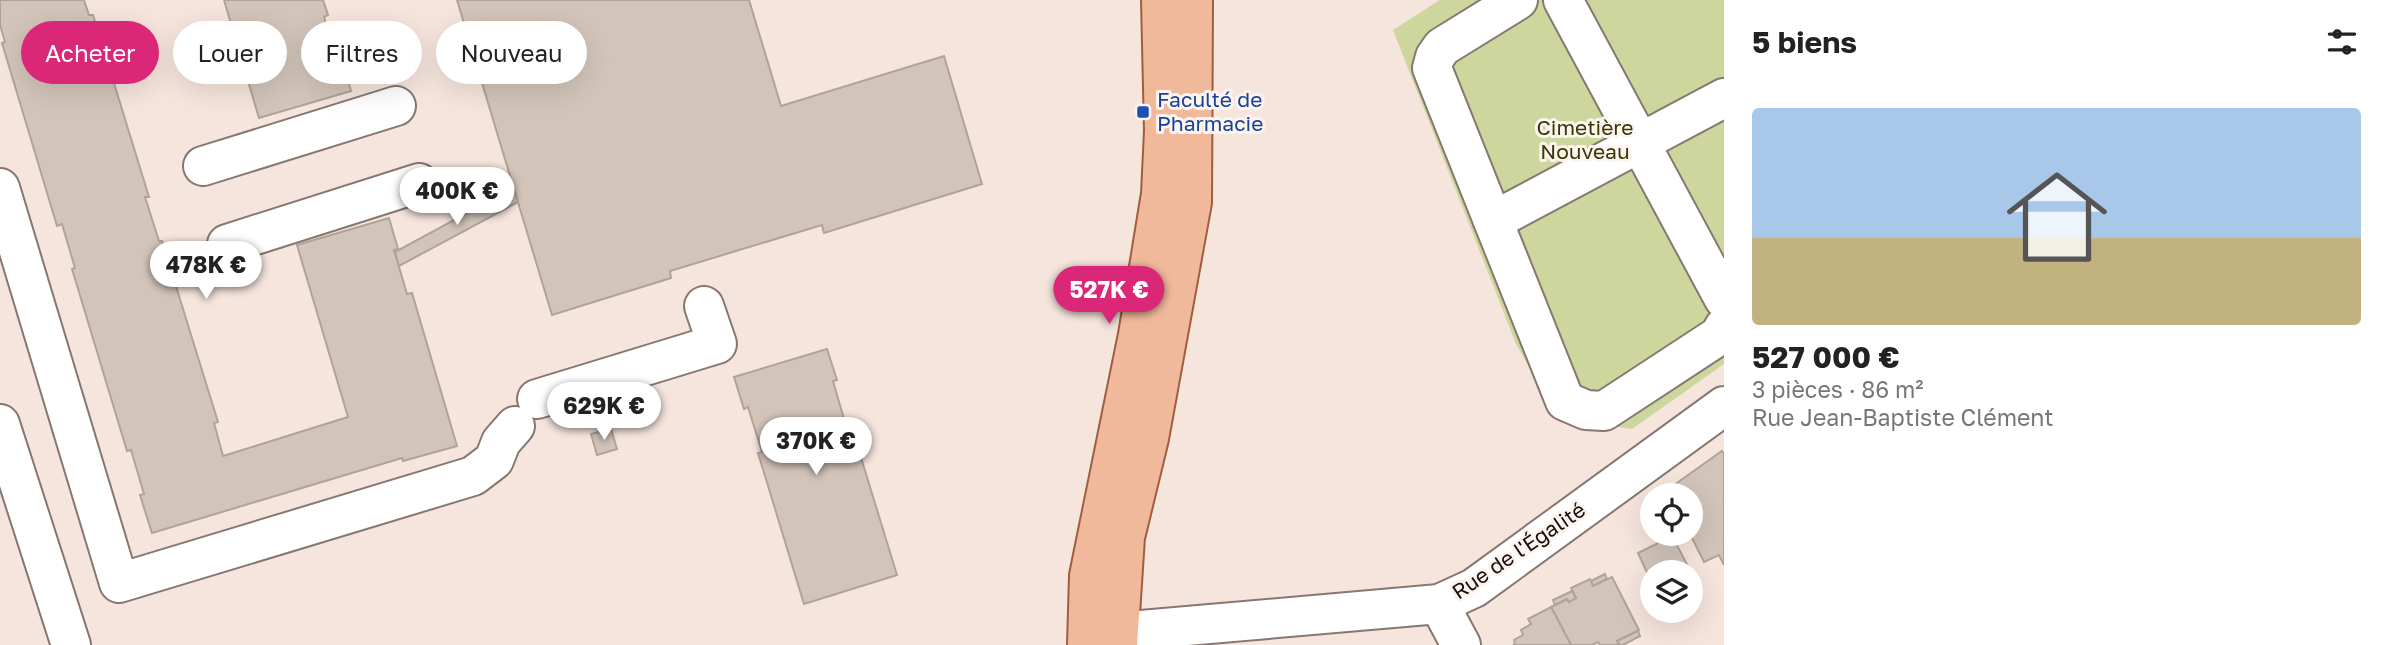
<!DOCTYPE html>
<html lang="fr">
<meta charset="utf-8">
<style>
:root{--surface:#fff;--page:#f6f6f6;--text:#222;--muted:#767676;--accent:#db2777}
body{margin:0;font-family:"Golos Text",sans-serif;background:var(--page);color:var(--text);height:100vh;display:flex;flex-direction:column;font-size:26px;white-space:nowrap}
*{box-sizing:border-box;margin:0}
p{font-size:23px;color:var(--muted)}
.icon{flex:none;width:38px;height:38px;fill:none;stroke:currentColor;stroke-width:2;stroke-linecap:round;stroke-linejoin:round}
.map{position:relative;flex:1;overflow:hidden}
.panel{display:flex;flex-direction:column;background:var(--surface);width:665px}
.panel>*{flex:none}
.guide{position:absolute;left:21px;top:21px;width:665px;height:63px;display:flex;gap:14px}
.controls{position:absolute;left:1640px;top:483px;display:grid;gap:14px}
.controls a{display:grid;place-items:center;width:63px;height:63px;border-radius:50%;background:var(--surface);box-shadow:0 7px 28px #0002;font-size:35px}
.price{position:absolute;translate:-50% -60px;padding:0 16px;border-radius:24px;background:#fff;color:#222;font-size:23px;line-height:46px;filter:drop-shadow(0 2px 4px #0008)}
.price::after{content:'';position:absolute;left:50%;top:42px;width:21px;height:16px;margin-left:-10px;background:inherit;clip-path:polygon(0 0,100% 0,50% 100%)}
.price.on{background:var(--accent);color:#fff}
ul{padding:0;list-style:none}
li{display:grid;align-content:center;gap:14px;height:371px;padding:0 28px}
li span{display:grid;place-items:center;height:217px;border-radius:7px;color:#555}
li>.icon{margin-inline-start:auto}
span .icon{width:126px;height:126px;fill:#fffc;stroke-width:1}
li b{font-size:30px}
h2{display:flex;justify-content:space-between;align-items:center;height:84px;padding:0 28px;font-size:30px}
.chip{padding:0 24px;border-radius:32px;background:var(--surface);box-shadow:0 7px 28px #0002;font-size:24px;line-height:63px}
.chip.on{background:var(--accent);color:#fff}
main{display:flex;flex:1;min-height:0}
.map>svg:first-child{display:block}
.green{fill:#ccd69d}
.building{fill:#d2c4b9;stroke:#b0a398;stroke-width:2}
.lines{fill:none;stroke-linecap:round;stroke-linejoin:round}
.minor-casing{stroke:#867770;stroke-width:42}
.major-casing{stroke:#9e5f3e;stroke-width:42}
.minor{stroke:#fff;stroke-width:38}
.major{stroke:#f1b99b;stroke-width:38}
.transit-dot{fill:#1a4fb4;stroke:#fef4ef;stroke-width:2.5}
.labels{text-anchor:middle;stroke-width:6;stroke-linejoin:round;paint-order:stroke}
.transit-label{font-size:21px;fill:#164399;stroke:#fef4ef;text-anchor:start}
.park-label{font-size:21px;fill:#343a05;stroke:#fef4ef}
.street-label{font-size:21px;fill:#15100d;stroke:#fef4ef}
</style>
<main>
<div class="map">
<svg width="1724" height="645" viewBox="0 0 1724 645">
<rect width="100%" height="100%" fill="#f6e5dd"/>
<path class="green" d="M1440 0H1724V364L1632 429 1558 418 1516 344 1393 30Z"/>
<g class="building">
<path d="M0 0H84L89 15H93L149 197H145L159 241H162L218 422 214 423 223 456 348 417 297 245 389 218 398 249 394 250 407 294 412 293 457 446 403 461 402 458 152 533 140 495 144 494 131 450 127 451 72 269 75 268 62 224 57 226 2 43 5 42 0 25Z"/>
<path d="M224 0H323L328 15 324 17 338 61 342 60 351 91 259 118Z"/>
<path d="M457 0H749L781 106 944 56 982 184 824 233 822 225 670 271 671 278 552 315Z"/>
<path d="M513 188 518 202 399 266 395 252Z"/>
<path d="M827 349 837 380 833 381 846 426 851 425 897 575 804 604 758 453 762 452 748 407 744 409 734 377Z"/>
<path d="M611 429 617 449 597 455 591 434Z"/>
<path d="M1722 451 1724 454V565L1719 555 1704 562 1690 534V495H1670L1667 490Z"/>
<path d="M1672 536 1690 570 1686 572H1652V583L1638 553Z"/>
<path d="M1605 574 1607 579 1593 586 1591 581Z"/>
<path d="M1612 577 1639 630 1617 641 1619 644 1616 645H1600L1598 642 1592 645H1571L1551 607 1567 599 1569 602 1576 598 1571 588 1590 579 1593 586Z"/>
<path d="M1572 591 1576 598 1569 602 1567 599 1555 605 1553 600Z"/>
<path d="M1551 607 1571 645H1513L1515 644 1514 640 1523 635 1521 630 1531 624 1528 619Z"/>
<path d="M1638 631 1640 636 1623 645H1616L1619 644 1617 641Z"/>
</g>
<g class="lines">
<defs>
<g id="minor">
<path d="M1518 0 1442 47 1435 57 1432 68 1565 401 1586 410 1604 411 1720 335 1724 327"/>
<path d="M1563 0 1724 299"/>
<path d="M203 166 396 106"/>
<path d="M0 188 119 583 473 476 494 460 501 442 515 426"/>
<path d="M1493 221 1724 98"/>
<path d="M227 244 419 183"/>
<path d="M537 399 717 344 704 306"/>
<path d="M0 424 71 645"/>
<path d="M1439 604 1461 645"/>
<path d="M1118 632 1439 604 1474 588 1724 406"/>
</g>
<g id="major">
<path d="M1087 645 1089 576 1138 335 1161 194 1164 131 1161 0"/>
<path d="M1118 645 1125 537 1149 438 1192 202 1193 0"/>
</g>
</defs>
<use href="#minor" class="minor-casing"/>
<use href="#major" class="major-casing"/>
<use href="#minor" class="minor"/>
<use href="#major" class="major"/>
</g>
<rect class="transit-dot" x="1136" y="105" width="14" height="14" rx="3.5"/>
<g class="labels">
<g class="transit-label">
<text x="1157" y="107">Faculté de<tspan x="1157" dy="24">Pharmacie</tspan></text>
</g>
<g class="park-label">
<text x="1585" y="135">Cimetière<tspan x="1585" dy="24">Nouveau</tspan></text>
</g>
<g class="street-label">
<text transform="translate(1519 551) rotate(-34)" y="7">Rue de l'Égalité</text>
</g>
</g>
</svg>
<div class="controls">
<a><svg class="icon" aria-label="locate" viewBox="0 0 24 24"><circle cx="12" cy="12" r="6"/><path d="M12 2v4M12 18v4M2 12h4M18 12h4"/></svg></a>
<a><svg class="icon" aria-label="layers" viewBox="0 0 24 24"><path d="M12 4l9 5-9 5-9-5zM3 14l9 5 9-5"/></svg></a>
</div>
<b class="price" style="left:457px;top:227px">400K €</b>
<b class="price" style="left:206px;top:301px">478K €</b>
<b class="price on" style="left:1109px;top:326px">527K €</b>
<b class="price" style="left:604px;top:442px">629K €</b>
<b class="price" style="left:816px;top:477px">370K €</b>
<div class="guide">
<a class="chip on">Acheter</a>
<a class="chip">Louer</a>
<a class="chip">Filtres</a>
<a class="chip">Nouveau</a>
</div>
</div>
<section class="panel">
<h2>5 biens<svg class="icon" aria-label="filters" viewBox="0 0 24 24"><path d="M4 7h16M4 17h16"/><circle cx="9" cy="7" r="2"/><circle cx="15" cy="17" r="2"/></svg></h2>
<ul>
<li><span style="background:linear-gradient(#a9c7e8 60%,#c2b280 0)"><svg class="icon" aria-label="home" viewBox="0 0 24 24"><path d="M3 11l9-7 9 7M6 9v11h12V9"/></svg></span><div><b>527 000 €</b><p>3 pièces · 86 m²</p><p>Rue Jean-Baptiste Clément</p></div></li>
</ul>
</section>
</main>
